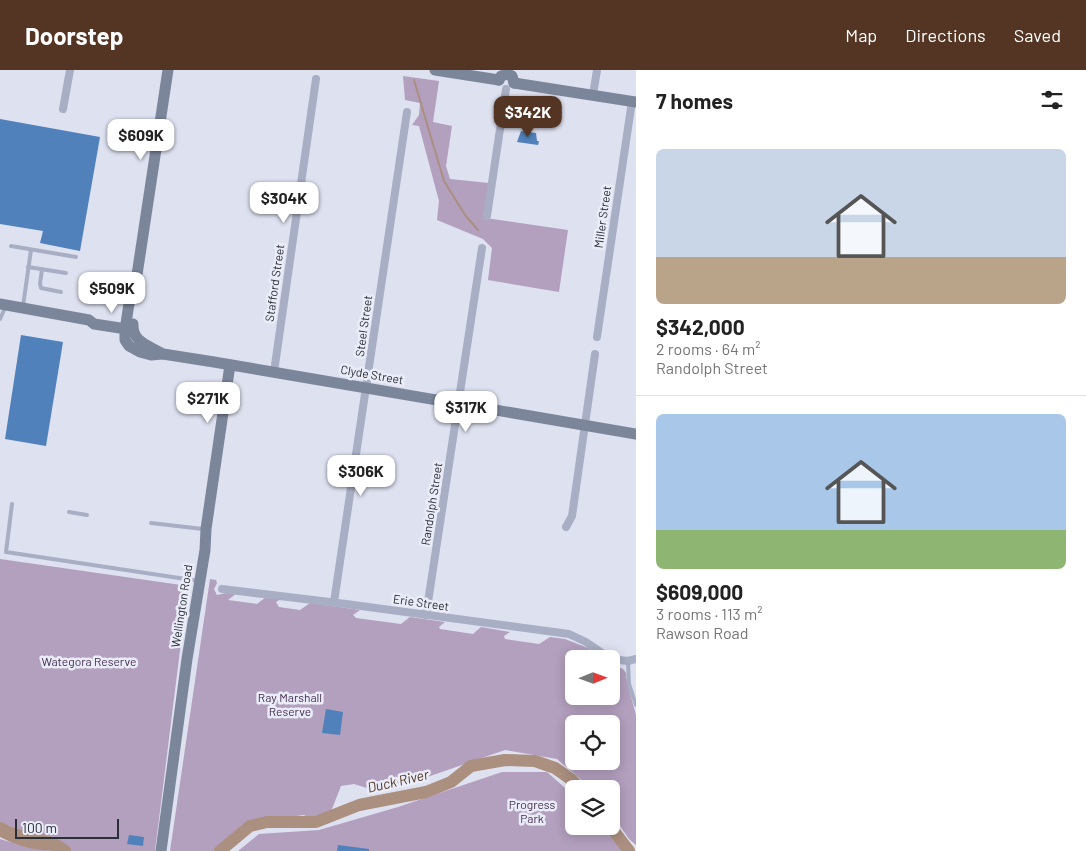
<!DOCTYPE html>
<meta charset="utf-8">
<style>
:root{--surface:#fff;--page:#f6f6f6;--text:#222;--muted:#767676;--line:#e0e0e0;--accent:#543523}
body{margin:0;font-family:Barlow,sans-serif;background:var(--page);color:var(--text);height:100vh;display:flex;flex-direction:column;font-size:19px;white-space:nowrap}
*{box-sizing:border-box;margin:0}
p{font-size:16px;color:var(--muted)}
.icon{flex:none;width:28px;height:28px;fill:none;stroke:currentColor;stroke-width:2;stroke-linecap:round;stroke-linejoin:round}
.map{position:relative;flex:1;overflow:hidden}
.panel{display:flex;flex-direction:column;background:var(--surface);width:450px}
.panel>*{flex:none}
.needle{width:32px;rotate:89deg}
.tools{position:absolute;left:565px;top:580px;display:grid;gap:10px}
.tools a{display:grid;place-items:center;width:55px;height:55px;border-radius:8px;background:var(--surface);box-shadow:0 2px 12px #0003;font-size:25px}
.scale{position:absolute;left:15px;bottom:12px;width:104px;box-sizing:border-box;padding-left:5px;border:2px solid #2a2e36;border-top:0;font-size:14px;line-height:18px;white-space:nowrap;color:#2a2e36;-webkit-text-stroke:4px #eaecf8;paint-order:stroke}
.price{position:absolute;translate:-50% -42px;padding:0 11px;border-radius:10px;background:#fff;color:#222;font-size:16px;line-height:32px;filter:drop-shadow(0 1px 2px #0008)}
.price::after{content:'';position:absolute;left:50%;top:30px;width:15px;height:11px;margin-left:-8px;background:inherit;clip-path:polygon(0 0,100% 0,50% 100%)}
.price.on{background:var(--accent);color:#fff}
ul{padding:0;list-style:none}
li{display:grid;align-content:center;gap:10px;height:265px;padding:0 20px}
li+li{border-top:1px solid var(--line)}
li span{display:grid;place-items:center;height:155px;border-radius:8px;color:#555}
li>.icon{margin-inline-start:auto}
span .icon{width:90px;height:90px;fill:#fffc;stroke-width:1}
li b{font-size:21px}
h2{display:flex;justify-content:space-between;align-items:center;height:60px;padding:0 20px;font-size:21px}
header{display:flex;align-items:center;gap:30px;box-sizing:border-box;height:70px;padding:0 25px;background:var(--accent);color:#fff}
header strong{font-size:24px}
nav{display:flex;gap:28px;margin-inline-start:auto;font-size:18px}
main{display:flex;flex:1;min-height:0}
.map>svg:first-child{display:block}
.green{fill:#b39fbe;fill-rule:evenodd}
.water{fill:#ab8f7f}
.lines{fill:none;stroke-linecap:round;stroke-linejoin:round}
.stream{stroke:#ab8f7f;stroke-width:2}
.river{stroke:#ab8f7f;stroke-width:12}
.building{fill:#5181bb}
.lane{stroke:#a8afc5;stroke-width:4}
.street{stroke:#a8afc5;stroke-width:8}
.secondary{stroke:#7c869b;stroke-width:11}
.labels{text-anchor:middle;stroke-width:5;stroke-linejoin:round;paint-order:stroke}
.street-label{font-size:12px;fill:#2a2e36;stroke:#eaecf8}
.park-label{font-size:12px;fill:#472f52;stroke:#eaecf8}
.water-label{font-size:14px;font-style:italic;fill:#543523;stroke:#eaecf8}
</style>
<header>
<strong>Doorstep</strong>
<nav><a>Map</a><a>Directions</a><a>Saved</a></nav>
</header>
<main>
<div class="map">
<svg width="636" height="781" viewBox="0 0 636 781">
<rect width="100%" height="100%" fill="#dee1f0"/>
<g class="green">
<path d="M403 6 439 11 433 52 452 56 446 96 450 109 489 113 485 148 568 160 559 222 488 210 492 178 483 169 437 150 439 131 419 56 412 55 419 45 420 33 405 30Z"/>
<path d="M0 489 188 516 155 781H0V769L14 773 0 765Z"/>
<path d="M210 509 216 510 217 513 214 519 217 525 231 522 237 523 228 530 257 534 266 527 281 529 276 532 279 537 300 540 310 533 360 540 353 545 356 548 401 554 410 547 445 552 439 557 440 559 473 564 481 557 510 562 504 566 505 569 539 574 550 567 565 569 588 578 602 589H574V626H611V594L623 599 626 603 627 612 636 645V775L629 769 611 743V719H592L557 689 505 680 413 712 373 720 354 714 341 716 330 744C321 747 312 751 304 745L251 752 217 781H170ZM574 654H611V691H574Z"/>
<path d="M502 702H547L574 726V756H602L625 781H238L259 764 319 760 398 737Z"/>
</g>
<path class="water" d="M0 760 8 765 55 777 62 781C37 781 22 778 0 767Z"/>
<g class="lines">
<path class="stream" d="M414 10 444 111 465 145 478 160"/>
<g class="river">
<path d="M610 756 629 781"/>
<path d="M0 758C19 771 49 766 65 781"/>
<path d="M220 781 250 756 267 752H316L359 735 426 722 451 712 471 696 505 690 535 691 555 698 572 710 581 719"/>
</g>
</g>
<g class="building">
<path d="M0 49 100 67 80 181 40 173 43 161 0 154Z"/>
<path d="M521 61 536 63 537 71H539L538 75 517 72Z"/>
<path d="M21 265 63 272 46 376 5 369Z"/>
<path d="M326 639 343 642 340 665 322 663Z"/>
<path d="M129 765 144 767 143 776 127 774Z"/>
<path d="M338 775 369 779V781H337Z"/>
</g>
<g class="lines">
<g class="lane">
<path d="M11 176 76 187"/>
<path d="M28 197 66 203"/>
<path d="M42 199 40 214 41 218 61 222"/>
<path d="M23 236 31 180"/>
<path d="M0 249 5 238"/>
<path d="M12 434 6 482 199 511"/>
<path d="M69 442 87 445"/>
<path d="M151 453 203 459"/>
<path d="M628 591 629 614 636 635"/>
</g>
<g class="street">
<path d="M593 25 597 0"/>
<path d="M63 39 70 0"/>
<path d="M487 146 506 19"/>
<path d="M597 267 632 31"/>
<path d="M274 302 316 9"/>
<path d="M566 457 572 446 595 284"/>
<path d="M222 519 346 534 569 564 586 572 611 589"/>
<path d="M334 532 407 42"/>
<path d="M426 545 482 178"/>
<path d="M611 589 628 591 636 589"/>
</g>
<g class="secondary">
<path d="M168 0 135 218 130 227 125 260V270L129 276 140 282 151 285 163 284 214 292 636 364"/>
<path d="M435 0 499 10"/>
<path d="M499 10 501 6 508 4 512 6 514 13"/>
<path d="M514 13 636 32"/>
<path d="M0 234 89 250 94 254 133 260"/>
<path d="M133 254C132 272 148 275 161 283"/>
<path d="M161 781 187 589 205 480 206 459 230 295"/>
</g>
</g>
<g class="labels">
<g class="street-label">
<text transform="translate(603 147) rotate(-82)" y="4">Miller Street</text>
<text transform="translate(275 213) rotate(-82)" y="4">Stafford Street</text>
<text transform="translate(364 256) rotate(-82)" y="4">Steel Street</text>
<text transform="translate(372 305) rotate(10)" y="4">Clyde Street</text>
<text transform="translate(432 434) rotate(-81)" y="4">Randolph Street</text>
<text transform="translate(421 533) rotate(8)" y="4">Erie Street</text>
<text transform="translate(182 536) rotate(-81)" y="4">Wellington Road</text>
</g>
<g class="park-label">
<text x="89" y="596">Wategora Reserve</text>
<text x="290" y="632">Ray Marshall<tspan x="290" dy="14">Reserve</tspan></text>
<text x="532" y="739">Progress<tspan x="532" dy="14">Park</tspan></text>
</g>
<g class="water-label">
<text transform="translate(398 711) rotate(-13)" y="5">Duck River</text>
</g>
</g>
</svg>
<div class="tools">
<a><svg class="needle" viewBox="-14 -14 28 28"><path d="M0-13l5 13h-10z" fill="#e53935"/><path d="M0 13l5-13h-10z" fill="#767676"/></svg></a>
<a><svg class="icon" aria-label="locate" viewBox="0 0 24 24"><circle cx="12" cy="12" r="6"/><path d="M12 2v4M12 18v4M2 12h4M18 12h4"/></svg></a>
<a><svg class="icon" aria-label="layers" viewBox="0 0 24 24"><path d="M12 4l9 5-9 5-9-5zM3 14l9 5 9-5"/></svg></a>
</div>
<div class="scale">100 m</div>
<b class="price on" style="left:528px;top:68px">$342K</b>
<b class="price" style="left:141px;top:91px">$609K</b>
<b class="price" style="left:284px;top:154px">$304K</b>
<b class="price" style="left:112px;top:244px">$509K</b>
<b class="price" style="left:208px;top:354px">$271K</b>
<b class="price" style="left:466px;top:363px">$317K</b>
<b class="price" style="left:361px;top:427px">$306K</b>
</div>
<section class="panel">
<h2>7 homes<svg class="icon" aria-label="filters" viewBox="0 0 24 24"><path d="M4 7h16M4 17h16"/><circle cx="9" cy="7" r="2"/><circle cx="15" cy="17" r="2"/></svg></h2>
<ul>
<li><span style="background:linear-gradient(#c9d6e8 70%,#b9a48a 0)"><svg class="icon" aria-label="home" viewBox="0 0 24 24"><path d="M3 11l9-7 9 7M6 9v11h12V9"/></svg></span><div><b>$342,000</b><p>2 rooms · 64 m²</p><p>Randolph Street</p></div></li>
<li><span style="background:linear-gradient(#a9c7e8 75%,#8fb573 0)"><svg class="icon" aria-label="home" viewBox="0 0 24 24"><path d="M3 11l9-7 9 7M6 9v11h12V9"/></svg></span><div><b>$609,000</b><p>3 rooms · 113 m²</p><p>Rawson Road</p></div></li>
</ul>
</section>
</main>
